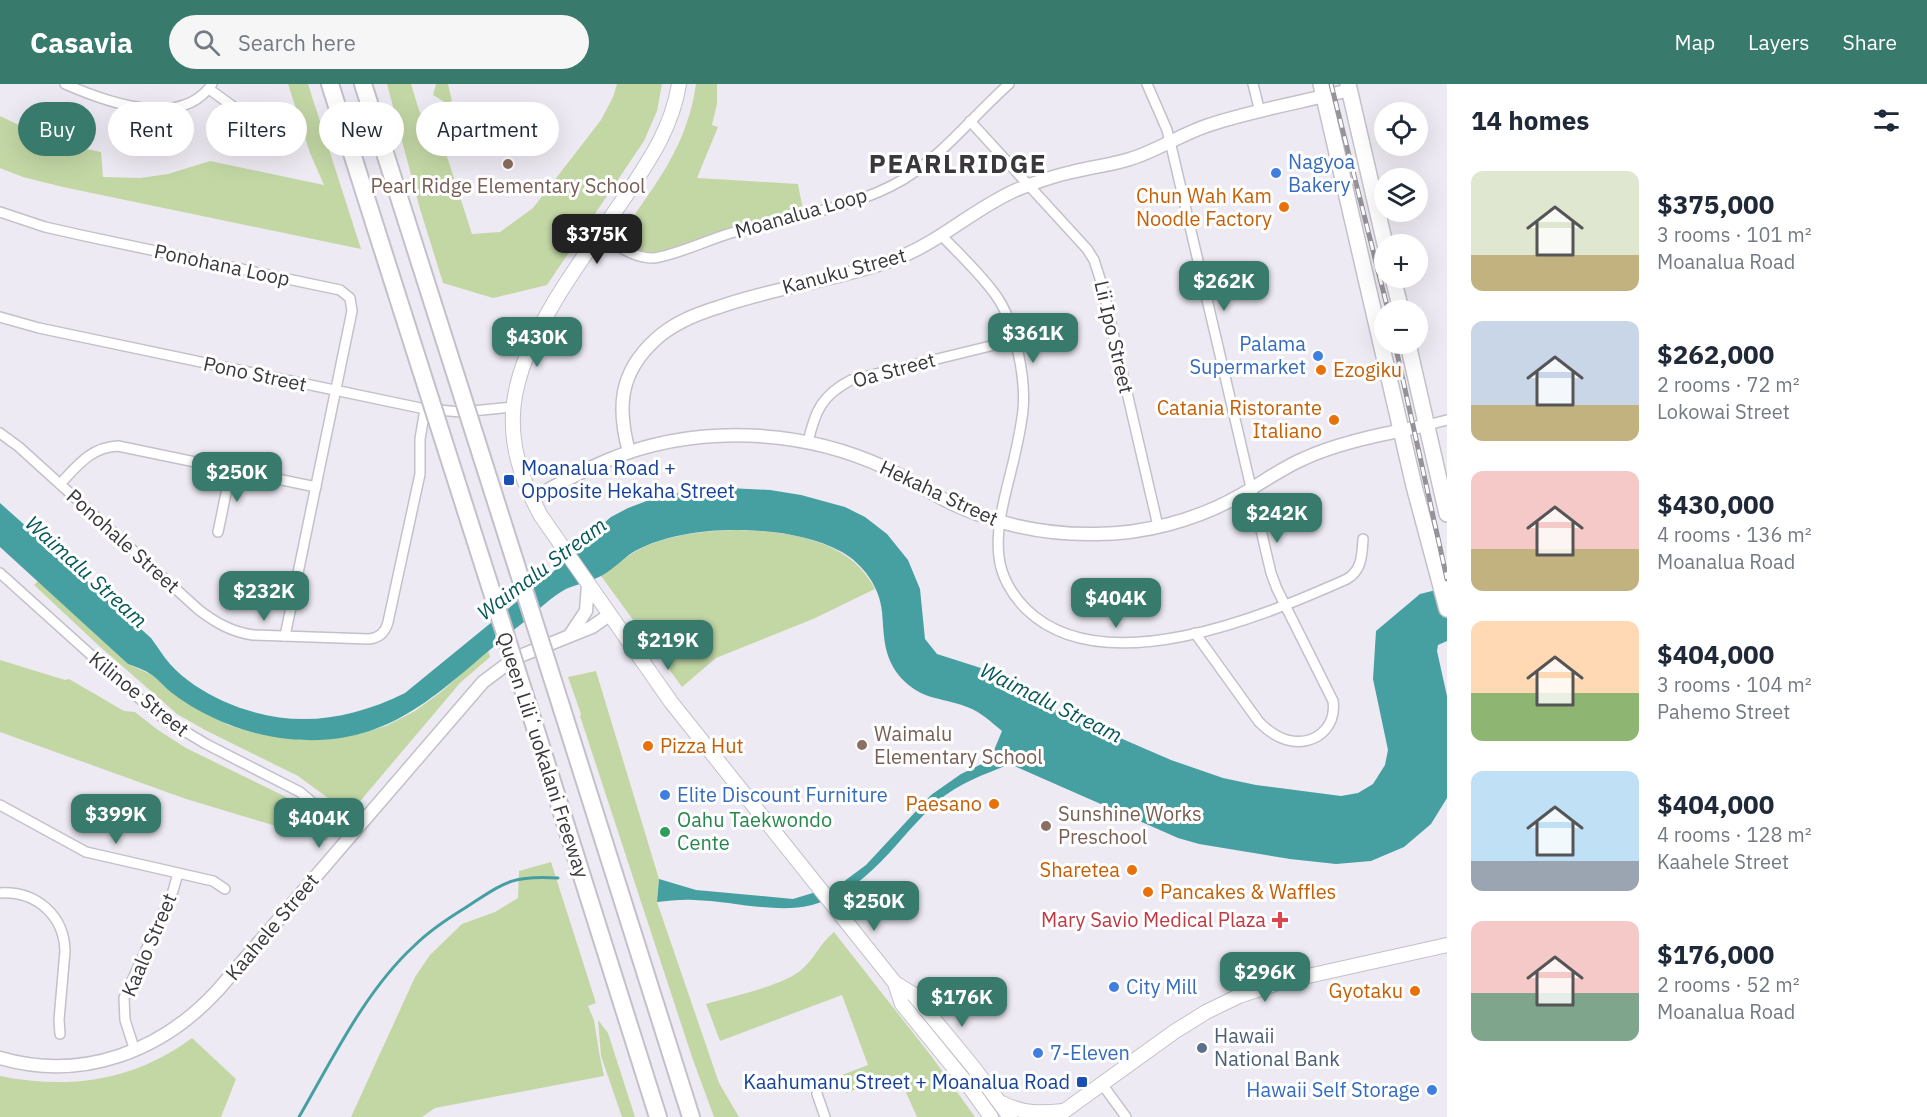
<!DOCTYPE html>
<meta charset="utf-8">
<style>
:root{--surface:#fff;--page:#f6f6f7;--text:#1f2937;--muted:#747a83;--accent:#387a6b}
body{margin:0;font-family:"IBM Plex Sans",sans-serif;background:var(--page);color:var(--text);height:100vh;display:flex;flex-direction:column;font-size:22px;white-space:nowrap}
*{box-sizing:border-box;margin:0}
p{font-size:20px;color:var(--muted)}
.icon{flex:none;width:33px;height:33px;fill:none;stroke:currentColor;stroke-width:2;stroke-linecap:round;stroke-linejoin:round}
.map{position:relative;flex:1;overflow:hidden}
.drawer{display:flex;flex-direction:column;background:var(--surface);width:480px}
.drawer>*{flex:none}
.guide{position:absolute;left:18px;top:18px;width:570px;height:54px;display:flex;gap:12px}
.tools{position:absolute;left:1374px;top:18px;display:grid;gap:12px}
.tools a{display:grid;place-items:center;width:54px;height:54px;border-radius:50%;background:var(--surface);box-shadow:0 6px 24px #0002;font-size:30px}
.price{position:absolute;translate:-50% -51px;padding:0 14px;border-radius:12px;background:var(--accent);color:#fff;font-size:20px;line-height:39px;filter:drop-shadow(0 2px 3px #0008)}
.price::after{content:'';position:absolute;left:50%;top:36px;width:18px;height:14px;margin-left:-9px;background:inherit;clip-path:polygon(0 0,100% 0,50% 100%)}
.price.current{background:#222;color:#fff}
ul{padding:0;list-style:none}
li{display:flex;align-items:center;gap:18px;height:150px;padding:0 24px}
li span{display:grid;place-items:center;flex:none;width:168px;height:120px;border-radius:12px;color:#555}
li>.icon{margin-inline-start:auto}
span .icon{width:72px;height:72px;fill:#fffc;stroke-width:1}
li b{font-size:26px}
h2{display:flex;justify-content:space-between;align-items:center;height:72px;padding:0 24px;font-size:26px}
.tag{padding:0 21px;border-radius:27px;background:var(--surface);box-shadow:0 6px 24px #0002;font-size:21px;line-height:54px}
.tag.current{background:var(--accent);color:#fff}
header{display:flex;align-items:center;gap:36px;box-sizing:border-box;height:84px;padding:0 30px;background:var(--accent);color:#fff}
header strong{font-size:28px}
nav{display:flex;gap:33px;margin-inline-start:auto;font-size:21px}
.search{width:420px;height:54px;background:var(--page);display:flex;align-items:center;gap:15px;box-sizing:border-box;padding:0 21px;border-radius:33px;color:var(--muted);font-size:22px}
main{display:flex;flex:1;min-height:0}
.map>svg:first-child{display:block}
.green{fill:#c3d7a5}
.water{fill:#46a0a2}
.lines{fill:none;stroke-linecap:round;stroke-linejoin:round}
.stream{stroke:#46a0a2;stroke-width:3}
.minor-casing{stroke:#c4c0c9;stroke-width:12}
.tertiary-casing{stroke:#c4c0c9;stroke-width:15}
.secondary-casing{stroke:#c4c0c9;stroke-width:16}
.primary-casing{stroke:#c4c0c9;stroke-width:18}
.motorway-casing{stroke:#c4c0c9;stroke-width:20}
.minor{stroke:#fff;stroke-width:9}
.tertiary{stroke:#fff;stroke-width:12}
.secondary{stroke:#fff;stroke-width:14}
.primary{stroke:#fff;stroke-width:15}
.motorway{stroke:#fff;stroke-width:16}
.rail-casing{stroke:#959299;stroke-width:5}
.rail{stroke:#fff;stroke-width:3;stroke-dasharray:9;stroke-linecap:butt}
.motorway-bridge-casing{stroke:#c4c0c9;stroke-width:20;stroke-linecap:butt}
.motorway-bridge{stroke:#fff;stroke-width:16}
.education-dot{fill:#8d6e63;stroke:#fff;stroke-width:2}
.shop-dot{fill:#3f7fe0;stroke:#fff;stroke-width:2}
.food-dot{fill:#e8710a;stroke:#fff;stroke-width:2}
.transit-dot{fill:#1a4fb4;stroke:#fff;stroke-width:2}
.leisure-dot{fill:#2e9e5b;stroke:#fff;stroke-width:2}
.health-dot{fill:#e0444e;stroke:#fff;stroke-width:2}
.service-dot{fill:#5c6f8a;stroke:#fff;stroke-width:2}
.labels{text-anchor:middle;stroke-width:6;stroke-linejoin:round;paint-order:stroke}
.shop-label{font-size:20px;fill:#366cbe;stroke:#fff;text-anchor:start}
.education-label{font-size:20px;fill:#785e54;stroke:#fff;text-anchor:start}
.food-label{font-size:20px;fill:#c56008;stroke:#fff;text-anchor:end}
.street-label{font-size:20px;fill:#3a383c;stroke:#fff}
.transit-label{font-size:20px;fill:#164399;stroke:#fff;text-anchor:start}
.leisure-label{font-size:20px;fill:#27864d;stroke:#fff;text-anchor:start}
.health-label{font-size:20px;fill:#be3a42;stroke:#fff;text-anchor:end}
.service-label{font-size:20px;fill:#4e5e75;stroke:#fff;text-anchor:start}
.water-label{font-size:21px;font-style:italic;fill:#055759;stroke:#fff}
.district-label{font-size:26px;font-weight:bold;letter-spacing:1.5px;fill:#3a383c;stroke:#fff}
</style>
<header>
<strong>Casavia</strong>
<div class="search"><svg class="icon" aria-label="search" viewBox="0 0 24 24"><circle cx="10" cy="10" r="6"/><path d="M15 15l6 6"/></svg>Search here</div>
<nav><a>Map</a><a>Layers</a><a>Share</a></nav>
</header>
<main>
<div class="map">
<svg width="1447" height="1033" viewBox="0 0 1447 1033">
<rect width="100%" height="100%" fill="#eeeaf3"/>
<g class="green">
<path d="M288 0H308L361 165 63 103 23 93 0 84V32L56 59 101 68 103 93 140 94 168 90 210 77 324 101 310 69Z"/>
<path d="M387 0H411L420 29 432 26 472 150 500 148 533 124 601 36 613 13 617 0H662L657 27 644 57 547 201 493 214 443 199 420 125Z"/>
<path d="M436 0H448L452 17 446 19 433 11Z"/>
<path d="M696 0H717V20L712 41 718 43 697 94 798 100 803 126C776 132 748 138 721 147 701 153 671 169 650 168 638 168 624 162 622 149 656 99 687 63 696 0Z"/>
<path d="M737 446C788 447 850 455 875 505L813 535 716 574 682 603 601 492C614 483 626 472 640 465 670 450 705 447 737 446Z"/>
<path d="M38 497 128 580 152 591 171 608 199 626 228 641 259 650 323 655 353 651 386 642 415 627 441 608 488 566 490 573 460 599 356 722 347 728 298 692 205 646 177 630 97 560 34 501Z"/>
<path d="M0 576 65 596 69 595 124 627 135 628 158 646 186 664 284 712 299 722 326 746 328 754 326 757 186 715 0 648Z"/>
<path d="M596 587 659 795 657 818 719 999 739 1033H714L692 973 580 632 581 630 568 593Z"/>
<path d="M551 778 596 919 588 922 594 936 599 968 604 992 435 1024 422 1033H351L415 893 430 871 462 840 495 828 518 814 519 787Z"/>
<path d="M834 848 932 973 975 1033H917L904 1004 899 1006 893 992 846 1009 843 1002 832 1005 827 998 829 996 868 981 842 911 720 957 706 920C732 912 779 903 800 887 814 876 820 859 834 848Z"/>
<path d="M598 936 608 949 635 1033H622L601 972Z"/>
<path d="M192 954 236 995 221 1033H0V992C70 1006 134 997 192 954Z"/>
</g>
<path class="water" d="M728 404 770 406 801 411 845 423 865 433 887 450 908 476 920 505 925 555 937 570 984 585 1030 615 1171 676 1223 694 1256 701 1341 712 1358 709 1373 700 1385 681 1388 666 1373 595 1376 547 1420 510 1432 507 1447 500V557L1438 561 1437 567 1447 612V714L1431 740 1404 763 1371 777 1336 780 1290 775 1199 760 1178 754 1010 680C983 691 959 699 937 718 896 755 870 806 812 821 776 830 731 817 694 816 682 815 669 817 657 818L659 795 696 806 793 815 839 801 866 781 931 711 961 690 990 676 1002 647C991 638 981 628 967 623 939 612 919 617 897 589 883 569 884 550 882 528 880 503 863 480 842 468 813 452 777 447 744 446 709 445 666 450 635 467 623 474 613 486 601 492 590 498 577 500 566 505 551 513 537 527 524 538 447 597 398 666 289 655 247 651 205 634 172 609 165 604 159 596 152 591 145 586 136 583 128 580L0 463V419L151 554C157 562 163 572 170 580 184 596 204 608 223 617 286 645 344 639 405 609L553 488 579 460 611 433 628 424 652 415 673 410Z"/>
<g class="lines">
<path class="stream" d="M299 1033C332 976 365 907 414 862 429 847 447 835 465 824 504 799 510 791 558 794"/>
<defs>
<g id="minor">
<path d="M65 0C106 18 181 46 212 0"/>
<path d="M1147 0 1167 46 1173 70 1271 489 1277 505 1333 617C1337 644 1314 663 1287 656 1276 653 1267 646 1259 638L1195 549"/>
<path d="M1253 0 1260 28"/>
<path d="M209 5 242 29"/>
<path d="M970 37 1087 165 1094 176 1102 201 1158 442"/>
<path d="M0 128 45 143 85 152 340 206 350 214 352 227 285 552"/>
<path d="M599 150C616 160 632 174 653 174 671 173 710 155 731 149 788 132 852 126 904 95 944 70 974 31 1009 0"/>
<path d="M942 152C960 171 982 191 997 213 1015 239 1026 294 1023 326 1021 344 1017 362 1013 379 1006 408 995 444 999 473 1001 492 1012 511 1026 525 1103 600 1264 532 1347 495 1362 486 1362 471 1363 455"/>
<path d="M0 233 39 244 425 325 462 328 513 323"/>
<path d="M1427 341 1447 336"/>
<path d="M0 349 19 363 199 526C216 539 232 548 253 551L369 555C379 554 385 549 388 538L420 390V355L425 325"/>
<path d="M808 358C815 327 822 311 851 296L1015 256"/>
<path d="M60 400C77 382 91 363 118 362L316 403"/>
<path d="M218 448 231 385"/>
<path d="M0 489 141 616 166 636 206 660 300 708 351 751"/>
<path d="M0 721 86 768 213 797 225 805"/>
<path d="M0 809C36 807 64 831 65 867L59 936 60 950"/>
<path d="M135 967 125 936 124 914 173 807 178 789"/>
<path d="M1102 1000 1126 1033"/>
<path d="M817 1010 825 1033"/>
</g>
<g id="tertiary">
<path d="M629 368C617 324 619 289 655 256 673 239 696 230 719 223 775 203 834 197 890 177 937 161 971 126 1016 106 1034 99 1053 92 1072 88 1091 83 1111 81 1130 75 1157 67 1181 50 1209 41 1254 26 1303 18 1349 6"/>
<path d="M532 415C556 401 582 387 608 376 696 340 800 344 886 384 909 395 930 409 953 420 998 441 1046 451 1096 450 1144 450 1196 436 1237 413 1259 401 1280 385 1303 375 1342 357 1386 350 1427 341"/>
<path d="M570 551 586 527 588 501"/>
<path d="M0 974C83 998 162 967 218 906L483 598 515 574 592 543 609 531"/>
</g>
<g id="secondary">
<path d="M679 0C672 43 651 74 627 110 603 145 578 179 556 215 509 294 495 348 541 432L671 618 895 899 902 920 968 1001 991 1033"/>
<path d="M895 899 913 910 974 984 1010 1033"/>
<path d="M1002 1019C1023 1030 1041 1029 1064 1027"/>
<path d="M1056 1033 1174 948 1206 928 1239 912 1281 898 1447 861"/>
</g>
<g id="primary">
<path d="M1321 0 1414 402 1447 525"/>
<path d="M1348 0 1385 160"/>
<path d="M1393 194 1401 226"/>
<path d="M1408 260 1447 430"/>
</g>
<g id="motorway">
<path d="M330 0 376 145"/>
<path d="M363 0 406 135"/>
<path d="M562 625 691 1033"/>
<path d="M533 637 658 1033"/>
</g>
</defs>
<use href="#minor" class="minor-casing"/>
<use href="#tertiary" class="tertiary-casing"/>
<use href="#secondary" class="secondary-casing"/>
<use href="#primary" class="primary-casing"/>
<use href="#motorway" class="motorway-casing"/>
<use href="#minor" class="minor"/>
<use href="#tertiary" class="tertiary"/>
<use href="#secondary" class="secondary"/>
<use href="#primary" class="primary"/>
<use href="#motorway" class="motorway"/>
<defs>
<g id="rail">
<path d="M1331 0 1388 226"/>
<path d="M1395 260 1447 495"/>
</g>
</defs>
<use href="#rail" class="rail-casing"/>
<use href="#rail" class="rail"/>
<defs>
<g id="motorway-bridge">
<path d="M406 135 562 625"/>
<path d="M376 145 533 637"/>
</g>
</defs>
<use href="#motorway-bridge" class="motorway-bridge-casing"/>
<use href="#motorway-bridge" class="motorway-bridge"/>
</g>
<g class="education-dot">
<circle cx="508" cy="80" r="6"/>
<circle cx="862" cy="661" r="6"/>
<circle cx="1046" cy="742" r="6"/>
</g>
<g class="shop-dot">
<circle cx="1276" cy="89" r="6"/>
<circle cx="1318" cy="272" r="6"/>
<circle cx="665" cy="711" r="6"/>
<circle cx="1114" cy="903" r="6"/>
<circle cx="1038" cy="969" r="6"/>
<circle cx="1432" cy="1006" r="6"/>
</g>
<g class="food-dot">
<circle cx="1284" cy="123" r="6"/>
<circle cx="1321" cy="286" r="6"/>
<circle cx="1334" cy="336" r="6"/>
<circle cx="648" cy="662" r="6"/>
<circle cx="994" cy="720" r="6"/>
<circle cx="1132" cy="786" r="6"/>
<circle cx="1148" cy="808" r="6"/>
<circle cx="1415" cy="907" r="6"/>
</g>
<g class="transit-dot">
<rect x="503" y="390" width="12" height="12" rx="3"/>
<rect x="1076" y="992" width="12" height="12" rx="3"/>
</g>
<circle class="leisure-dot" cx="665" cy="748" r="6"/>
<path class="health-dot" d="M1277 827h6v6h6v6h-6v6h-6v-6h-6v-6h6z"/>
<circle class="service-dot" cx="1202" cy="964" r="6"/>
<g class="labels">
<g class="shop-label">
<text x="1288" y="85">Nagyoa<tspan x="1288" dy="23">Bakery</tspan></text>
<text x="1306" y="267" text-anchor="end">Palama<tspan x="1306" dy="23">Supermarket</tspan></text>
<text x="677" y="718">Elite Discount Furniture</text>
<text x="1126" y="910">City Mill</text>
<text x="1050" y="976">7-Eleven</text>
<text x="1420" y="1013" text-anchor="end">Hawaii Self Storage</text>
</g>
<g class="education-label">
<text x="508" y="109" text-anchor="middle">Pearl Ridge Elementary School</text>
<text x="874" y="657">Waimalu<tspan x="874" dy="23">Elementary School</tspan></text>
<text x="1058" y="737">Sunshine Works<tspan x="1058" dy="23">Preschool</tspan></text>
</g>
<g class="food-label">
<text x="1272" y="119">Chun Wah Kam<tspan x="1272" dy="23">Noodle Factory</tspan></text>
<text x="1333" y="293" text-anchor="start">Ezogiku</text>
<text x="1322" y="331">Catania Ristorante<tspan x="1322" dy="23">Italiano</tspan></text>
<text x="660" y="669" text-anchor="start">Pizza Hut</text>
<text x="982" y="727">Paesano</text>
<text x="1120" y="793">Sharetea</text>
<text x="1160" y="815" text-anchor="start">Pancakes &amp; Waffles</text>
<text x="1403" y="914">Gyotaku</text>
</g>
<g class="street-label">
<text transform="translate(801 129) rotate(-16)" y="7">Moanalua Loop</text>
<text transform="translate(222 181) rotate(12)" y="7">Ponohana Loop</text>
<text transform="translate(844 187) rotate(-15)" y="7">Kanuku Street</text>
<text transform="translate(1114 253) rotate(77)" y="7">Lii Ipo Street</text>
<text transform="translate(894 286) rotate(-15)" y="7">Oa Street</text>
<text transform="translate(255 290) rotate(12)" y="7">Pono Street</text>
<text transform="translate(939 409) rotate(25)" y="7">Hekaha Street</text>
<text transform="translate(123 457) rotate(42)" y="7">Ponohale Street</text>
<text transform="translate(139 610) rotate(39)" y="7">Kilinoe Street</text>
<text transform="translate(543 671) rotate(72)" y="7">Queen Liliʻuokalani Freeway</text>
<text transform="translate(272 843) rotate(-50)" y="7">Kaahele Street</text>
<text transform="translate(149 861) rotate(-67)" y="7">Kaalo Street</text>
</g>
<g class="transit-label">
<text x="521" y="391">Moanalua Road +<tspan x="521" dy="23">Opposite Hekaha Street</tspan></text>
<text x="1070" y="1005" text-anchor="end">Kaahumanu Street + Moanalua Road</text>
</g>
<g class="leisure-label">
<text x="677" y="743">Oahu Taekwondo<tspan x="677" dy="23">Cente</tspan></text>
</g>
<g class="health-label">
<text x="1266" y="843">Mary Savio Medical Plaza</text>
</g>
<g class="service-label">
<text x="1214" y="959">Hawaii<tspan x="1214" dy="23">National Bank</tspan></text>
</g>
<g class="water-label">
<text transform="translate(542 485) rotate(-37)" y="7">Waimalu Stream</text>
<text transform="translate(86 488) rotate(42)" y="7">Waimalu Stream</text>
<text transform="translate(1051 619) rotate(26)" y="7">Waimalu Stream</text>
</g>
<g class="district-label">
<text x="958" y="89">PEARLRIDGE</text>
</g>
</g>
</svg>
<div class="tools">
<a><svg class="icon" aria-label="locate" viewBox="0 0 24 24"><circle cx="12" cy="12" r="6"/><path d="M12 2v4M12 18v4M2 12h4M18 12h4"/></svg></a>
<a><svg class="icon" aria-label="layers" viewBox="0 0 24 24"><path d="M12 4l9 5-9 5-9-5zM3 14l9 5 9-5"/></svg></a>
<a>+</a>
<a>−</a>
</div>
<b class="price current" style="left:597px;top:181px">$375K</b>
<b class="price" style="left:1224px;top:228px">$262K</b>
<b class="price" style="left:1033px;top:280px">$361K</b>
<b class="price" style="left:537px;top:284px">$430K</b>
<b class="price" style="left:237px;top:419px">$250K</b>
<b class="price" style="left:1277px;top:460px">$242K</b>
<b class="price" style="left:264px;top:538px">$232K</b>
<b class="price" style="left:1116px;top:545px">$404K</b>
<b class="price" style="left:668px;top:587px">$219K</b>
<b class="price" style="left:116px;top:761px">$399K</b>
<b class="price" style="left:319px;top:765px">$404K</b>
<b class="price" style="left:874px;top:848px">$250K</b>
<b class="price" style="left:1265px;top:919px">$296K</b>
<b class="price" style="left:962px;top:944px">$176K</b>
<div class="guide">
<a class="tag current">Buy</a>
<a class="tag">Rent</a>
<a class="tag">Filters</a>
<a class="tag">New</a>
<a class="tag">Apartment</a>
</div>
</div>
<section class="drawer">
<h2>14 homes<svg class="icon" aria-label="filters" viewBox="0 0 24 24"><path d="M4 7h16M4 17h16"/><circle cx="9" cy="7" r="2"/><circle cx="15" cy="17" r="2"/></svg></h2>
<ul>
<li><span style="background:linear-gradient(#dfe7d0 70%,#c2b280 0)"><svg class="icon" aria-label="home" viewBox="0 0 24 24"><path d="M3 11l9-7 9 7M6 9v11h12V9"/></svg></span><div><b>$375,000</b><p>3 rooms · 101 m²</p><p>Moanalua Road</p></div></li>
<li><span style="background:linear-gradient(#c9d6e8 70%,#c2b280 0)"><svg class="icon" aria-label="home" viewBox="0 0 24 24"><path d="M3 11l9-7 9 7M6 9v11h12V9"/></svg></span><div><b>$262,000</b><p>2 rooms · 72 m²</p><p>Lokowai Street</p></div></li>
<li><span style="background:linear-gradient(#f6c9c9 65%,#c2b280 0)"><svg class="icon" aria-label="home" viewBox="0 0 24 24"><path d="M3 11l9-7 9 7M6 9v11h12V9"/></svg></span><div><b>$430,000</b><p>4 rooms · 136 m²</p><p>Moanalua Road</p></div></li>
<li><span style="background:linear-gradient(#ffd9b3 60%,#8fb573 0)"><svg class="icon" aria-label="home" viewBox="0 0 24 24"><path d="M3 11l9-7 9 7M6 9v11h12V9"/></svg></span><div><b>$404,000</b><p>3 rooms · 104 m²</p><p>Pahemo Street</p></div></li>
<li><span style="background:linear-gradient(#bfe0f5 75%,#9aa5b1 0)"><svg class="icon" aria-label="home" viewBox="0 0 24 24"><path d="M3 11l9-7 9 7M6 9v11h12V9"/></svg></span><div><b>$404,000</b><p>4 rooms · 128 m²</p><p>Kaahele Street</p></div></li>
<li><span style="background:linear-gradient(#f6c9c9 60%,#7fa58c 0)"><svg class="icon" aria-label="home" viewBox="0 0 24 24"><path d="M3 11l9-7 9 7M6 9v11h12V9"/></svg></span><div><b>$176,000</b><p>2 rooms · 52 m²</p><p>Moanalua Road</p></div></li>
</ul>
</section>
</main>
